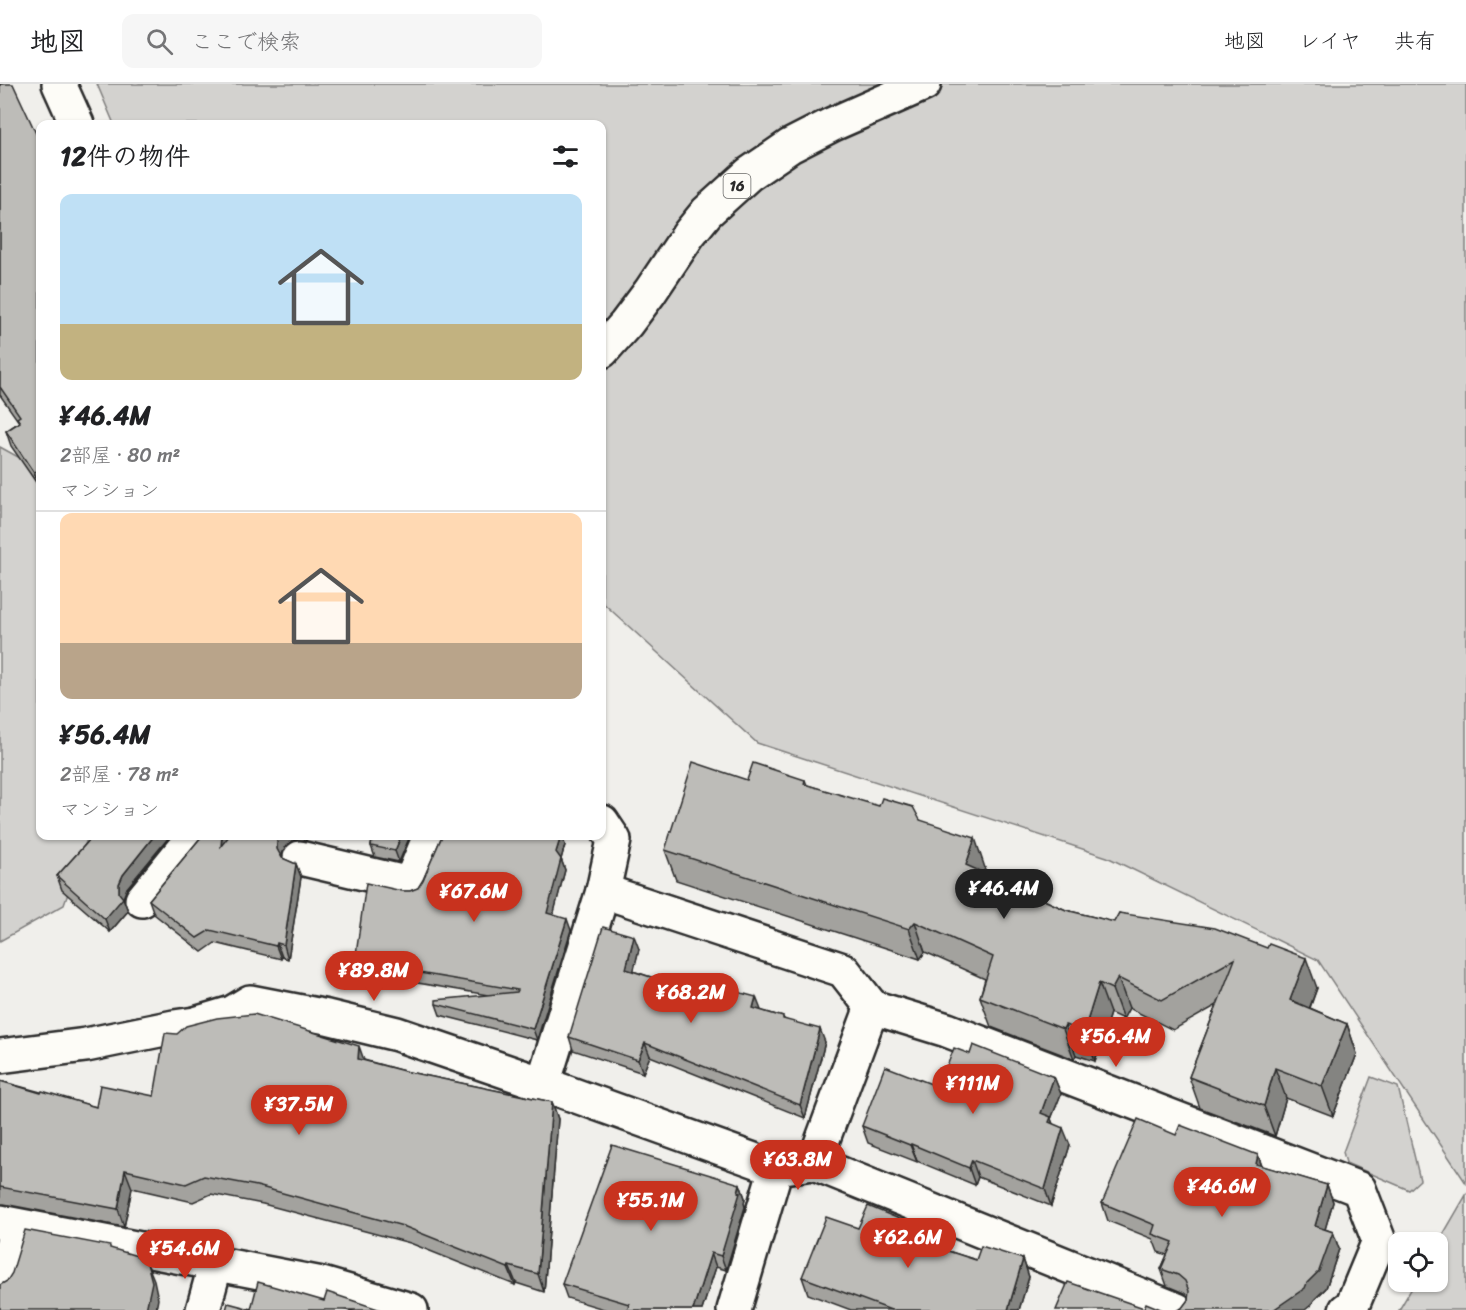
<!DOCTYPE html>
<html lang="ja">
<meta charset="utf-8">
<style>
:root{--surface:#fff;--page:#f6f6f6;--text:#202124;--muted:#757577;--line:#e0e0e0;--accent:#c8321e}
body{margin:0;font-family:Sriracha,"Klee One",sans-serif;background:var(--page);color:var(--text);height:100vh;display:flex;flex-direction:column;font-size:22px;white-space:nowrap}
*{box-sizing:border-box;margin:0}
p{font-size:20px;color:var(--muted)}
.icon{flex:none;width:33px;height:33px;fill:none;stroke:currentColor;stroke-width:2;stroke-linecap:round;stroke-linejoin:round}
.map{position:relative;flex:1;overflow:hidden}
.panel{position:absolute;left:36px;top:36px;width:570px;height:720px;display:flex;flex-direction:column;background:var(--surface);border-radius:12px;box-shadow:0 2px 4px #0004}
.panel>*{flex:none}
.controls{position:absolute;left:1388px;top:1148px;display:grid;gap:12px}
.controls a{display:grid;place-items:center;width:60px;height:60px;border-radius:12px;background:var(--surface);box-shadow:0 2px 4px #0004;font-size:30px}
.price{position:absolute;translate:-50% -51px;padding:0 14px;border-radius:21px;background:var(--accent);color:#fff;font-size:20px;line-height:39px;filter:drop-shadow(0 2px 3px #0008)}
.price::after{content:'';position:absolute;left:50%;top:36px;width:18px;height:14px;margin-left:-9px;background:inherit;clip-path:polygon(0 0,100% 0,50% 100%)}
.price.current{background:#222;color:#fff}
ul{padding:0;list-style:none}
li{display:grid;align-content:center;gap:12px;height:318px;padding:0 24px}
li+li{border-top:2px solid var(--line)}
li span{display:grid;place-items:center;height:186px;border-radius:12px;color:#555}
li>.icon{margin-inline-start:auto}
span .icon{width:108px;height:108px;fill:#fffc;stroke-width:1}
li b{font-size:26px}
h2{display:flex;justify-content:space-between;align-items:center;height:72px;padding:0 24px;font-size:26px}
header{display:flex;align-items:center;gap:36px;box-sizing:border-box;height:84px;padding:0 30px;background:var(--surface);border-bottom:2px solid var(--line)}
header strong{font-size:28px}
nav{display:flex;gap:33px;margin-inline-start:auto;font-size:21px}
.search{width:420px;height:54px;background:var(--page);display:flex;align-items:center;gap:15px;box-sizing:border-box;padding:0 21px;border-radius:12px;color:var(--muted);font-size:22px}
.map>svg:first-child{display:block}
.green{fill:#d3d2cf;stroke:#7f7e7d;stroke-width:1.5}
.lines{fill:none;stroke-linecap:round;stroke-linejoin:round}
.minor-casing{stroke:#2b2b2b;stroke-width:38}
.major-casing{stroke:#2b2b2b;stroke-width:38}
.minor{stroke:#fdfcf7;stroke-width:33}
.major{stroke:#fdfcf7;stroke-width:33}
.wall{fill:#a3a29e;stroke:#2b2b2b;stroke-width:1.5}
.shaded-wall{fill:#848481;stroke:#2b2b2b;stroke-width:1.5}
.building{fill:#bdbcb8;stroke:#2b2b2b;stroke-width:1.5}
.labels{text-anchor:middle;stroke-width:5;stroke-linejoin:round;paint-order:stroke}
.shield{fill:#fdfcf7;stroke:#6a6a68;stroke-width:1.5}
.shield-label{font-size:15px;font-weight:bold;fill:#2b2b2b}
</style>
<header>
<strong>地図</strong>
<div class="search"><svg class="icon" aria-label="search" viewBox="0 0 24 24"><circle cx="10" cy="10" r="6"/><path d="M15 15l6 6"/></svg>ここで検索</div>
<nav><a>地図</a><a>レイヤ</a><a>共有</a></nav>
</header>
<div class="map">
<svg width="1466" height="1226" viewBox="0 0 1466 1226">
<rect width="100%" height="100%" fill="#f0efeb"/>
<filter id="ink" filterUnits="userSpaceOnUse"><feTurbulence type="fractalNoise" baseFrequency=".0167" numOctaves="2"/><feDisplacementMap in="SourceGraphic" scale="12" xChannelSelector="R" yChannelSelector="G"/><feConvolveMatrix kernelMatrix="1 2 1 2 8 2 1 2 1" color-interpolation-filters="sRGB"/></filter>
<g filter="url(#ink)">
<g class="green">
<path d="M97 0H1466V1099L1318 876 1107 773 757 659 602 518V40H114Z"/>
<path d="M0 363 40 385V752H88L64 821 0 857Z"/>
<path d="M1371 993 1398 1003 1420 1096 1409 1106 1346 1079 1343 1068Z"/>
<path d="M1466 1111V1226H1399L1416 1197H1437V1161Z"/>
</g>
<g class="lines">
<defs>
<g id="minor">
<path d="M300 774 410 800 430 752"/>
<path d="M603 807 843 886 872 923"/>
<path d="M142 816 194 752"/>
<path d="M0 972 86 961 174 943 195 940 232 929 250 918 327 933 397 950 543 1000 603 807 614 756 602 738"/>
<path d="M543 1000 776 1084 734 1226"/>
<path d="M814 1079 872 923 947 946 1359 1105 1379 1157 1352 1222 1346 1226"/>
<path d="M776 1084 814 1079 1177 1226"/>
<path d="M0 1138 322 1200 411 1226"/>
<path d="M0 1201 18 1142"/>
<path d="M203 1226 216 1179"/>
</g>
<g id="major">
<path d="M59 0 77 40"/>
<path d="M602 267 626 240 650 208 689 150 707 128 749 90 790 62 833 40 924 0"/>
</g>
</defs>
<use href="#minor" class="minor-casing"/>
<use href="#major" class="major-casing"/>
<use href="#minor" class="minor"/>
<use href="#major" class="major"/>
</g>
<g class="wall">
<path d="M0 0 40 58V404L11 362 6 347 19 338 0 311Z"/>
<path d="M805 696 807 701 920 736 985 784 984 789 1066 826 1114 838 1119 829 1317 904 1310 924 1347 940 1357 970 1333 1032 1286 1014 1275 1052 1200 1024 1189 993 1217 921 1173 946 1129 924 1123 935 1110 929 1095 977 1076 971 1074 975 991 943 980 913 985 895 925 868 920 875 676 796 665 766Z"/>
<path d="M93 752H170L127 804 123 814 128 827 110 848 62 806 57 792Z"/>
<path d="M202 752H228V753L229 752H307L306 756H294L286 762 282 770V774L296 780 301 793 288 875 282 873 281 875 215 859 202 868 154 830 149 816Z"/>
<path d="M373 752H410L399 778 375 773 371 762Z"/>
<path d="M442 752H562L565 761 561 775 565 786 553 831 571 846 537 956 440 931 436 920 488 911 359 889 355 878 402 807H410L418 804 423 796Z"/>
<path d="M639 865 633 887 669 899 783 933 784 935 825 958 805 1034 650 972 643 989 573 966 569 953Z"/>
<path d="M970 970 1054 993 1061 1010 1051 1035 1053 1040 1070 1061 1051 1122 978 1093 975 1101 917 1077V1078L868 1059 862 1042 939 1003Z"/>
<path d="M364 976 404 987 552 1018 558 1035 544 1208 516 1199 515 1201 410 1159 263 1120 211 1110 193 1118 132 1104 124 1143 4 1120H0V997L96 1023 154 1012Z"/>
<path d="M1176 1051 1258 1071 1262 1082 1327 1101 1333 1118 1325 1145 1333 1148 1339 1165 1326 1204 1314 1216 1311 1221 1182 1224 1188 1216V1212L1184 1209 1167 1202 1161 1185 1167 1171 1158 1168 1153 1155 1108 1137 1102 1119Z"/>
<path d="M740 1100 745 1114 744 1119 745 1123 726 1186 716 1183 702 1226H607L567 1214 562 1200Z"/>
<path d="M904 1137 910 1155 976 1176 1023 1175 1029 1193 1019 1226H851L808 1210 802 1193 858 1144Z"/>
</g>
<g class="shaded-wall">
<path d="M40 384V404L34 389Z"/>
<path d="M154 752H170L127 804 123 814 128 827 110 848 105 835 119 809V800L123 791Z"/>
<path d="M222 752H228L226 775 221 762Z"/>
<path d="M279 752H292L294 756 286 762 282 770V779L277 765V757Z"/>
<path d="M401 752H410L399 778 395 767Z"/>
<path d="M561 752H562L565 761 561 775 565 786 551 840 547 829 556 768Z"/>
<path d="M975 754 985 784 976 811 966 781Z"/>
<path d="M296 780 301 793 288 875 284 861Z"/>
<path d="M567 835 571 846 537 956 533 945Z"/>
<path d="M915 838 925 868 920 875 909 845Z"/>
<path d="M634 852 639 865 631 898 626 885Z"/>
<path d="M277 859 282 873 281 875 276 862Z"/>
<path d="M1306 874 1317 904 1301 946 1290 916Z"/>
<path d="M1118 894 1129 924 1123 935 1112 905Z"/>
<path d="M1099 899 1110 929 1095 977 1084 947Z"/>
<path d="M756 913 761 926 758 937 753 924Z"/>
<path d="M1347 940 1357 970 1333 1032 1322 1002Z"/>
<path d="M1065 941 1076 971 1074 975 1063 945Z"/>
<path d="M820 945 825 958 805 1034 800 1021Z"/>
<path d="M645 959 650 972 643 989 638 976Z"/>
<path d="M359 962 365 979 358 975Z"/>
<path d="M1275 984 1286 1014 1275 1052 1264 1022Z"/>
<path d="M1054 993 1061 1010 1051 1035 1057 1050 1041 1029Z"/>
<path d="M552 1018 558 1035 544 1208 538 1190Z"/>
<path d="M1063 1044 1070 1061 1051 1122 1045 1105Z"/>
<path d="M911 1060 917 1077V1078L910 1061Z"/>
<path d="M1258 1071 1264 1089 1256 1080Z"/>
<path d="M972 1076 978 1093 975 1101 969 1084Z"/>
<path d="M125 1086 132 1104 124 1143 118 1125Z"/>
<path d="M740 1100 745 1114 744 1119 745 1123 726 1186 721 1172Z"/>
<path d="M1327 1101 1333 1118 1321 1159 1315 1142Z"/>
<path d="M904 1137 910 1155 905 1169 898 1151Z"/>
<path d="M1333 1148 1339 1165 1326 1204 1314 1216 1311 1221 1305 1226H1273L1307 1199Z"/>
<path d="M711 1169 716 1183 702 1226H693Z"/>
<path d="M1023 1175 1029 1193 1019 1226H1008Z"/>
<path d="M147 1179 154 1196 158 1215 156 1226H146Z"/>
<path d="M509 1182 516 1199 515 1201 508 1184Z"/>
</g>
<g class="building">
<path d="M0 0H13L40 58V384L34 389 6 347 20 338 17 334 20 332 0 303Z"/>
<path d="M693 678 747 696 753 679 805 696 804 700 879 722 882 714 913 723 920 736 975 754 966 781 1066 826 1114 838 1119 829 1215 844 1267 864 1269 860 1306 874 1290 916 1347 940 1322 1002 1275 984 1264 1022 1189 993 1235 875 1162 916 1118 894 1112 905 1099 899 1084 947 1065 941 1063 945 980 913 993 873 915 838 909 845 665 766Z"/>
<path d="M93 752H154L123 791 119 800V809L123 814 105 835 57 792Z"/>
<path d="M202 752H222L221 762 229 752H279L277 757V765L282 774 296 780 284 861 277 859 276 862 210 846 197 854 149 816Z"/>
<path d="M373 752H401L395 767 371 762Z"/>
<path d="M442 752H561L556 768 561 775 547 829 567 835 533 945 436 920V916L517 908 518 906 355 878 366 799 402 807H410L418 804 423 796Z"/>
<path d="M603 843 634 852 626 885 669 899 713 911 715 902 756 913 753 924 783 933V935L820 945 800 1021 645 959 638 976 569 953Z"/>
<path d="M254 930 359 962 358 975 404 987 552 1018 538 1190 509 1182 508 1184 403 1142 257 1102 204 1092 186 1100 125 1086 118 1125 0 1103V997L41 1009 42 1007 96 1023 100 1001 154 1012 165 949 177 950 186 942 217 934Z"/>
<path d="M973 961 1054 993 1041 1029 1051 1033 1049 1038 1063 1044 1045 1105 972 1076 969 1084 911 1060 910 1061 862 1042 885 982 939 1003 954 964 970 970Z"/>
<path d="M1138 1035 1176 1051 1180 1041 1258 1071 1256 1080 1327 1101 1315 1142 1333 1148 1319 1187 1307 1199 1305 1204 1273 1226H1177L1182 1224 1188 1216 1189 1207 1185 1197 1178 1191 1161 1185 1173 1158 1152 1150 1155 1141 1102 1119Z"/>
<path d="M612 1061 740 1100 738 1108 740 1109 721 1172 711 1169 693 1226H627L629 1220 562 1200Z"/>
<path d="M868 1122 904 1137 898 1151 976 1176 981 1162 1023 1175 1008 1226H891L802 1193 826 1133 858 1144Z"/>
<path d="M25 1146 110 1162V1164L137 1172 141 1176 147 1179 152 1198 146 1226H0V1201L7 1197 12 1189Z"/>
<path d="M258 1198 324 1217 327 1208 381 1226H226L228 1219 251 1225Z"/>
<path d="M1068 1198 1144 1224 1146 1219 1163 1226H1056Z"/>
</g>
</g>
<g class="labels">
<rect class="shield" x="723.5" y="90" width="27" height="24" rx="4.5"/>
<g class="shield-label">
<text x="737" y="107">16</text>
</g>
</g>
</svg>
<div class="controls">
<a><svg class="icon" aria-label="locate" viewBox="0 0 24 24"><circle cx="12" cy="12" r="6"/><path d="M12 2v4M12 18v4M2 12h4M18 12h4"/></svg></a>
</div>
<b class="price current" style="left:1004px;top:836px">¥46.4M</b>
<b class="price" style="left:474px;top:839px">¥67.6M</b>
<b class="price" style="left:374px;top:918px">¥89.8M</b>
<b class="price" style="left:691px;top:940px">¥68.2M</b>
<b class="price" style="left:1116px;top:984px">¥56.4M</b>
<b class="price" style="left:973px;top:1031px">¥111M</b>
<b class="price" style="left:299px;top:1052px">¥37.5M</b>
<b class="price" style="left:798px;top:1107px">¥63.8M</b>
<b class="price" style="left:1222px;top:1134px">¥46.6M</b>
<b class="price" style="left:651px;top:1148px">¥55.1M</b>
<b class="price" style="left:908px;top:1185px">¥62.6M</b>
<b class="price" style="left:185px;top:1196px">¥54.6M</b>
<section class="panel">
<h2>12件の物件<svg class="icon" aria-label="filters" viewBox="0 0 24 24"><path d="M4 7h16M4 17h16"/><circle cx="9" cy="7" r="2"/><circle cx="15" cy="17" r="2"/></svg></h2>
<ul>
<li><span style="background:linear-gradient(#bfe0f5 70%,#c2b280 0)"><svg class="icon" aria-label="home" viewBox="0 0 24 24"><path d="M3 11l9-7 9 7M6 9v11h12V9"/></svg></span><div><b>¥46.4M</b><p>2部屋 · 80 m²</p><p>マンション</p></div></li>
<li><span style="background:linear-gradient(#ffd9b3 70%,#b9a48a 0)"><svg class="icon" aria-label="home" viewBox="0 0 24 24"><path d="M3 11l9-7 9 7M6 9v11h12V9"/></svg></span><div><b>¥56.4M</b><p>2部屋 · 78 m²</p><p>マンション</p></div></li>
</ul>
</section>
</div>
